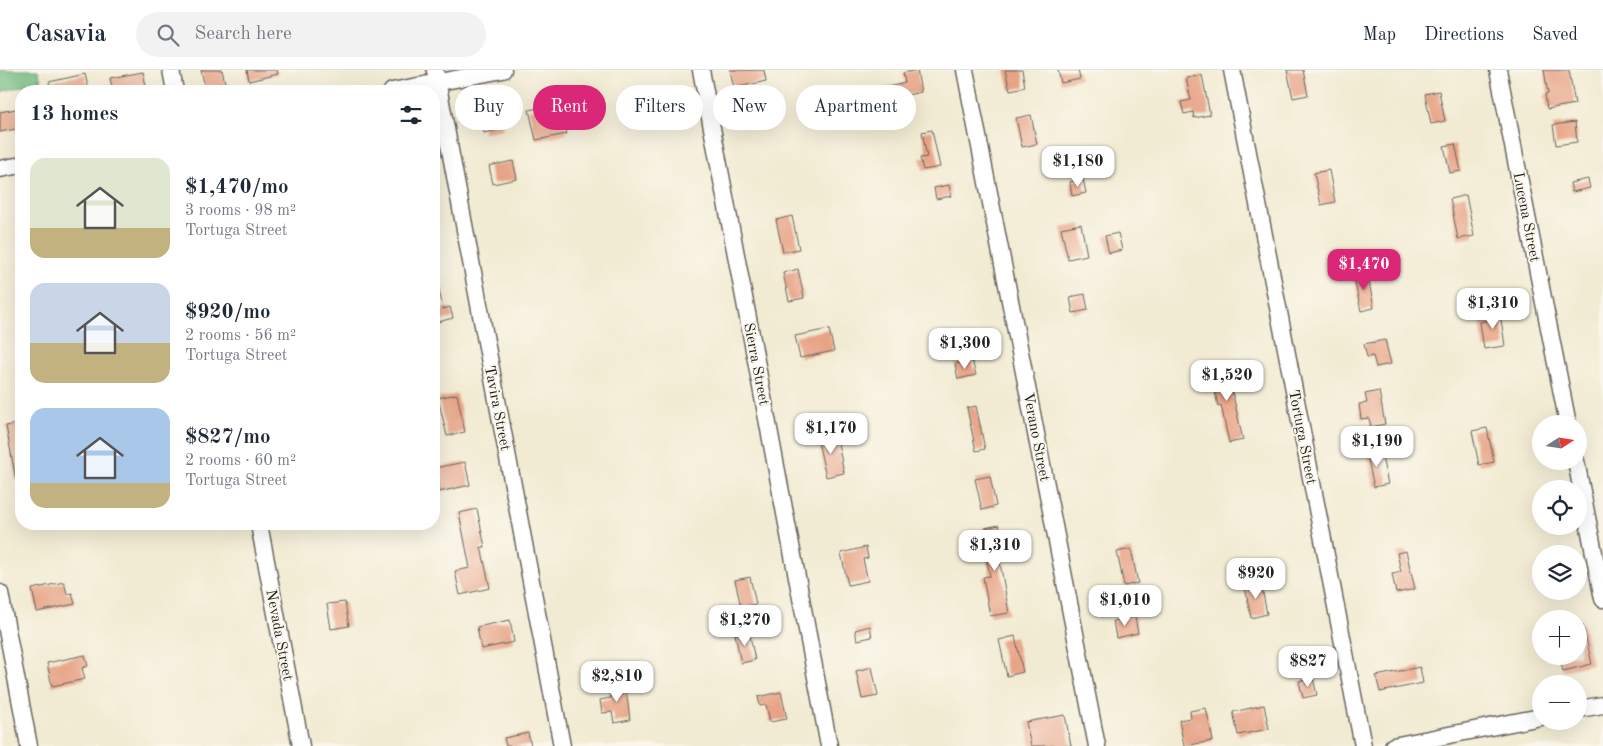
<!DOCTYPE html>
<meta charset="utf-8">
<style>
:root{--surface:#fff;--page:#f2f2f3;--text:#1f2937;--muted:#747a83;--line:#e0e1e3;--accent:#db2777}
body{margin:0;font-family:"Old Standard TT",serif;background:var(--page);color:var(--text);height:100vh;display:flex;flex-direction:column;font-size:19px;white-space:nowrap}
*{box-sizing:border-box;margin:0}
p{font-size:16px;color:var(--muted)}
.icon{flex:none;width:28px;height:28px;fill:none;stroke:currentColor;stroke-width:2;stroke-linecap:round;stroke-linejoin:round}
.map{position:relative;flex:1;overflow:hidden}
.details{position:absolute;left:15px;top:15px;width:425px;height:445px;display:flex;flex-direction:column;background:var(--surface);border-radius:20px;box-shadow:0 5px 20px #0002}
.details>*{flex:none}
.top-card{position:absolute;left:455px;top:15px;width:475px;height:45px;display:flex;gap:10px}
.needle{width:32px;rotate:78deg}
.tools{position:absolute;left:1532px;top:345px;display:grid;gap:10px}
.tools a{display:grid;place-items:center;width:55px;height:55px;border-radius:50%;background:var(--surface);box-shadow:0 5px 20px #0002;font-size:25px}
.price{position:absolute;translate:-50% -42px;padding:0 11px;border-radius:10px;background:#fff;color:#222;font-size:16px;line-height:32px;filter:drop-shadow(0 1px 2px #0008)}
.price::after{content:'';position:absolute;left:50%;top:30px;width:15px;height:11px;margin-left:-8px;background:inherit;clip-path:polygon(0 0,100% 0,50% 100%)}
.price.on{background:var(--accent);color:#fff}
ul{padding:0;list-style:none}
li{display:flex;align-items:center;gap:15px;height:125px;padding:0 15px}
li span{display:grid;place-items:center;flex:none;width:140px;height:100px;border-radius:15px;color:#555}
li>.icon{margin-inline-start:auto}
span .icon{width:60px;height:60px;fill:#fffc;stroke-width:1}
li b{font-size:21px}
h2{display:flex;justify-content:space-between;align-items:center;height:60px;padding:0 15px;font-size:21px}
.tag{padding:0 18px;border-radius:22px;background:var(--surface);box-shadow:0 5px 20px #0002;font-size:18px;line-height:45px}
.tag.on{background:var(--accent);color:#fff}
header{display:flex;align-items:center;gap:30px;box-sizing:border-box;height:70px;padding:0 25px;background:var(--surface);border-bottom:1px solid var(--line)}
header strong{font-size:24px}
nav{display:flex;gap:28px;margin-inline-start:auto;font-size:18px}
.search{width:350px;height:45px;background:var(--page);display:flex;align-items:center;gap:12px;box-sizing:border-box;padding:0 18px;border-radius:28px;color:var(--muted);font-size:19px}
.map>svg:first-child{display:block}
.forest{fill:#75bc82;stroke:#486c4f}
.building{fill:#e7a385}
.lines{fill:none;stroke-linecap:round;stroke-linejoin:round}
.minor-casing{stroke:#67645c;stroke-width:19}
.minor{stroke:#fff;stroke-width:16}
.labels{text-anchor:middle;stroke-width:4;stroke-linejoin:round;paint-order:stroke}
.street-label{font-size:15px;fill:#1c1c1c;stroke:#fbf7ec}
</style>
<header>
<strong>Casavia</strong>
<div class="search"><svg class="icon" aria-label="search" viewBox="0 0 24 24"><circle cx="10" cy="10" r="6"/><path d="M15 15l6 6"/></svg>Search here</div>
<nav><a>Map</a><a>Directions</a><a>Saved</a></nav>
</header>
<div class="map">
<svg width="1603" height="676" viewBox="0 0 1603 676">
<rect width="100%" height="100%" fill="#fbf7ec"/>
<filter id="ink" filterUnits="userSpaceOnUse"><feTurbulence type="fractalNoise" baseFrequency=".02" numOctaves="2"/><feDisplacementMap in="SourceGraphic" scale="10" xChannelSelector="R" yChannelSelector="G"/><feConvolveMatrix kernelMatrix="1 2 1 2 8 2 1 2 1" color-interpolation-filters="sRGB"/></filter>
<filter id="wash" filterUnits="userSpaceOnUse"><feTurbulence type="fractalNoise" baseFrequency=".0096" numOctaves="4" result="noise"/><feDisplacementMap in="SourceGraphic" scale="20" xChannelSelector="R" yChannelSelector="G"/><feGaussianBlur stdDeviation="1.12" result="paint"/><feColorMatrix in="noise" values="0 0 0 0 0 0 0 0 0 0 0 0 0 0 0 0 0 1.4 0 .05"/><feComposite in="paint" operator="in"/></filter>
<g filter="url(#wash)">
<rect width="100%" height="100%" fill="#f2ebd3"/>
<path class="forest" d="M0 0H38L41 11 0 22Z"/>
<g id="blocks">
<g class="building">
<path d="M201 0H222L227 21H206Z"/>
<path d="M247 0H277L278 4 249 11Z"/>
<path d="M730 0H764L766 11 734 18Z"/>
<path d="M917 0 921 22 903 26 905 39 880 44 875 20 905 13 903 3Z"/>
<path d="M1005 0H1022L1025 17 1010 20Z"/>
<path d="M1058 0H1078L1080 9 1061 13Z"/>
<path d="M1287 0H1303L1308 25 1293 28Z"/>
<path d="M1544 0H1569L1575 34 1547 39 1545 24H1548Z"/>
<path d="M143 2 147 21H113L110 8Z"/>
<path d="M85 4 89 21H51L49 12Z"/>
<path d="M1202 5 1210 45 1194 48 1193 42 1184 44 1181 32 1191 30 1186 8Z"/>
<path d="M1439 21 1445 51 1431 54 1425 24Z"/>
<path d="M560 33 567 64 536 70 529 40Z"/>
<path d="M498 36 503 59 484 63 480 40Z"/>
<path d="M21 38V58L0 62V42Z"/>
<path d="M1031 45 1037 74 1022 77 1016 48Z"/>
<path d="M1575 52 1577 72 1556 75 1553 55Z"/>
<path d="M932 60 940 97 923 100 920 88 927 87 922 62Z"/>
<path d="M1455 74 1461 101 1450 103 1444 76Z"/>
<path d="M513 91 517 109 493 114 489 96Z"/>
<path d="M1329 100 1335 132 1321 135 1314 103Z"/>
<path d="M1083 109 1086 123 1072 126 1070 112Z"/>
<path d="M1588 109 1590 118 1572 122 1570 113Z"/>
<path d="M949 115 951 126 936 129 934 118Z"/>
<path d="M1466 125 1474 166 1458 169 1450 129Z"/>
<path d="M792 146 799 179 783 182 776 150Z"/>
<path d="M1081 154 1087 185 1068 189 1061 158Z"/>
<path d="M1118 163 1122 180 1109 183 1105 166Z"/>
<path d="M798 199 804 228 789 231 783 203Z"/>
<path d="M1367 201 1374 238 1361 241 1353 204Z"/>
<path d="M438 214 443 239 450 237 453 248 434 253V215Z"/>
<path d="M1085 224 1088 240 1073 243 1070 227Z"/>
<path d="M1499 236 1505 276 1484 279 1480 252 1491 250 1489 237Z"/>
<path d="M829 259 834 281 800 288 795 266Z"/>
<path d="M1385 270 1391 294 1376 297 1373 286 1367 287 1364 274Z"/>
<path d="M972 290 976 305 958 309 955 294Z"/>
<path d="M1226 294 1243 370 1229 373 1221 335 1218 336 1210 298Z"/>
<path d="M1379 321 1385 354 1371 357 1369 348 1361 349 1359 334 1367 333 1365 324Z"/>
<path d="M457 324 465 362 447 366 438 328Z"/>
<path d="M976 336 985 379 976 381 967 338Z"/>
<path d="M21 353V410H16L6 356Z"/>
<path d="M1487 358 1494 392 1479 395 1472 361Z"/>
<path d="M836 363 844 403 826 407 817 367Z"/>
<path d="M1380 378 1388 414 1374 417 1366 381Z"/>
<path d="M465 392 470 415 439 422 434 398Z"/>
<path d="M990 406 996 436 982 440 975 409Z"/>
<path d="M477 439 485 477H481L490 518 460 525 455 501 470 498 459 443Z"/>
<path d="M999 455 1005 486 999 487 1009 543 990 546 983 507 990 506 982 467 987 466 985 458Z"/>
<path d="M866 477 868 488 863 489 868 511 848 515 841 483Z"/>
<path d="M1131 479 1138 513 1124 516 1117 482Z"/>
<path d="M1406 481 1415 519 1396 523 1392 504 1401 502 1397 483Z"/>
<path d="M750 507 756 534 741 537 735 510Z"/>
<path d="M64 512 67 524 72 523 75 534 37 542 32 519Z"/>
<path d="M1261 513 1267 544 1251 548 1245 517Z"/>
<path d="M345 532 349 556 331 559 327 534Z"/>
<path d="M1135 547 1138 563 1116 568 1113 551Z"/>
<path d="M510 550 514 572 481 579 477 557Z"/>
<path d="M1579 555H1583L1592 594 1563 601 1559 586H1579Z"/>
<path d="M870 556 872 567 857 570 855 560Z"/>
<path d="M749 561 755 590 741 593 735 564Z"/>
<path d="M1015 566 1023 602 1007 606 999 570Z"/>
<path d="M85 585 88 596 82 598 85 609 52 616 47 593Z"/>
<path d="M872 597 878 626 862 629 856 601Z"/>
<path d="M1420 597 1423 613 1380 622 1376 606Z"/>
<path d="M1313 608 1317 625 1303 628 1299 611Z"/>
<path d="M625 611 630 650 614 653 612 642 602 643 600 630 611 628 609 613Z"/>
<path d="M781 622 787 649 770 652 766 635 760 636 758 627Z"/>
<path d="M1264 635 1269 659 1238 665 1233 642Z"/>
<path d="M1206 638 1213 671 1184 676 1179 650 1191 648 1190 641Z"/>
<path d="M1065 645 1071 676H1031L1026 652Z"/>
<path d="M528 663 531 676H506L504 668Z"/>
</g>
</g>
</g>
<g filter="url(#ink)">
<use href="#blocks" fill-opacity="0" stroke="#67645c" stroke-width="1"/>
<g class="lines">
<defs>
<g id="minor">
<path d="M171 0 175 21"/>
<path d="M435 0 562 676"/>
<path d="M701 0 829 676"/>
<path d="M965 0 1097 676"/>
<path d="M1232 0 1363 676"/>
<path d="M1498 0 1568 354"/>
<path d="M392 21 503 0"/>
<path d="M0 99 21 95"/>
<path d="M1576 391 1603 529"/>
<path d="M259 454 301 676"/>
<path d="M0 523 29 676"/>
<path d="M1579 639 1603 635"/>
<path d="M1393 676 1541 647"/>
</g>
</defs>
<use href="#minor" class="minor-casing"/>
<use href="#minor" class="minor"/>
</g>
</g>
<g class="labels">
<g class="street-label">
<text transform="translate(1527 147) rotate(79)" y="5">Lucena Street</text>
<text transform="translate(757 294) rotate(79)" y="5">Sierra Street</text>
<text transform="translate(498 338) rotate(79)" y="5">Tavira Street</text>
<text transform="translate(1037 367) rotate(79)" y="5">Verano Street</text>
<text transform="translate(1303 367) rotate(79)" y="5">Tortuga Street</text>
<text transform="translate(280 565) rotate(79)" y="5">Nevada Street</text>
</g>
</g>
</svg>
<div class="tools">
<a><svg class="needle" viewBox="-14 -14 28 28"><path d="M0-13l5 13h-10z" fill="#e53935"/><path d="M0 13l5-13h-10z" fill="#747a83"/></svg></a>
<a><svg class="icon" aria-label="locate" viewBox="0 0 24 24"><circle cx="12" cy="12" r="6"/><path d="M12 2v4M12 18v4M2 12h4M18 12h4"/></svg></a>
<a><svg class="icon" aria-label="layers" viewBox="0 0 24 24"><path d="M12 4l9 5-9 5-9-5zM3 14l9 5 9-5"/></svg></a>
<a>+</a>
<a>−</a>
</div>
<b class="price" style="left:1078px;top:118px">$1,180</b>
<b class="price on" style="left:1364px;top:221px">$1,470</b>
<b class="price" style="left:1493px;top:260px">$1,310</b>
<b class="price" style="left:965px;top:300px">$1,300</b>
<b class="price" style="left:1227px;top:332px">$1,520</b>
<b class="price" style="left:831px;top:385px">$1,170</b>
<b class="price" style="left:1377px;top:398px">$1,190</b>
<b class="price" style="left:995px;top:502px">$1,310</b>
<b class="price" style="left:1256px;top:530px">$920</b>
<b class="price" style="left:1125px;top:557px">$1,010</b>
<b class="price" style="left:745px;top:577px">$1,270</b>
<b class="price" style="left:1308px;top:618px">$827</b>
<b class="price" style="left:617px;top:633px">$2,810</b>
<div class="top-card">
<a class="tag">Buy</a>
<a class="tag on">Rent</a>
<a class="tag">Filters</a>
<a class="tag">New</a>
<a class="tag">Apartment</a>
</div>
<section class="details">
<h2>13 homes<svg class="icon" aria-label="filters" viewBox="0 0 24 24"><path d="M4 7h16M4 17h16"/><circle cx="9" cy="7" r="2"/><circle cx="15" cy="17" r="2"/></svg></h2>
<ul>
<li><span style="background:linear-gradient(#dfe7d0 70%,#c2b280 0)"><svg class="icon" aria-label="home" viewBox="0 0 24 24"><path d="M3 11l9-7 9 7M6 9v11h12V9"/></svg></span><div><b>$1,470/mo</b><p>3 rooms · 98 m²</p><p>Tortuga Street</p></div></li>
<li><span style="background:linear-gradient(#c9d6e8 60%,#c2b280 0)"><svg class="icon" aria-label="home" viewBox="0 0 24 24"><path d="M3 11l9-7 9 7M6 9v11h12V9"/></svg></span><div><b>$920/mo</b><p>2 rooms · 56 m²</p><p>Tortuga Street</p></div></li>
<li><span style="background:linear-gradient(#a9c7e8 75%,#c2b280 0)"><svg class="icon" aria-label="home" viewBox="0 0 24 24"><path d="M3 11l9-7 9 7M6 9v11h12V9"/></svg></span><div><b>$827/mo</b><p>2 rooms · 60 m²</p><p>Tortuga Street</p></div></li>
</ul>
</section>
</div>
